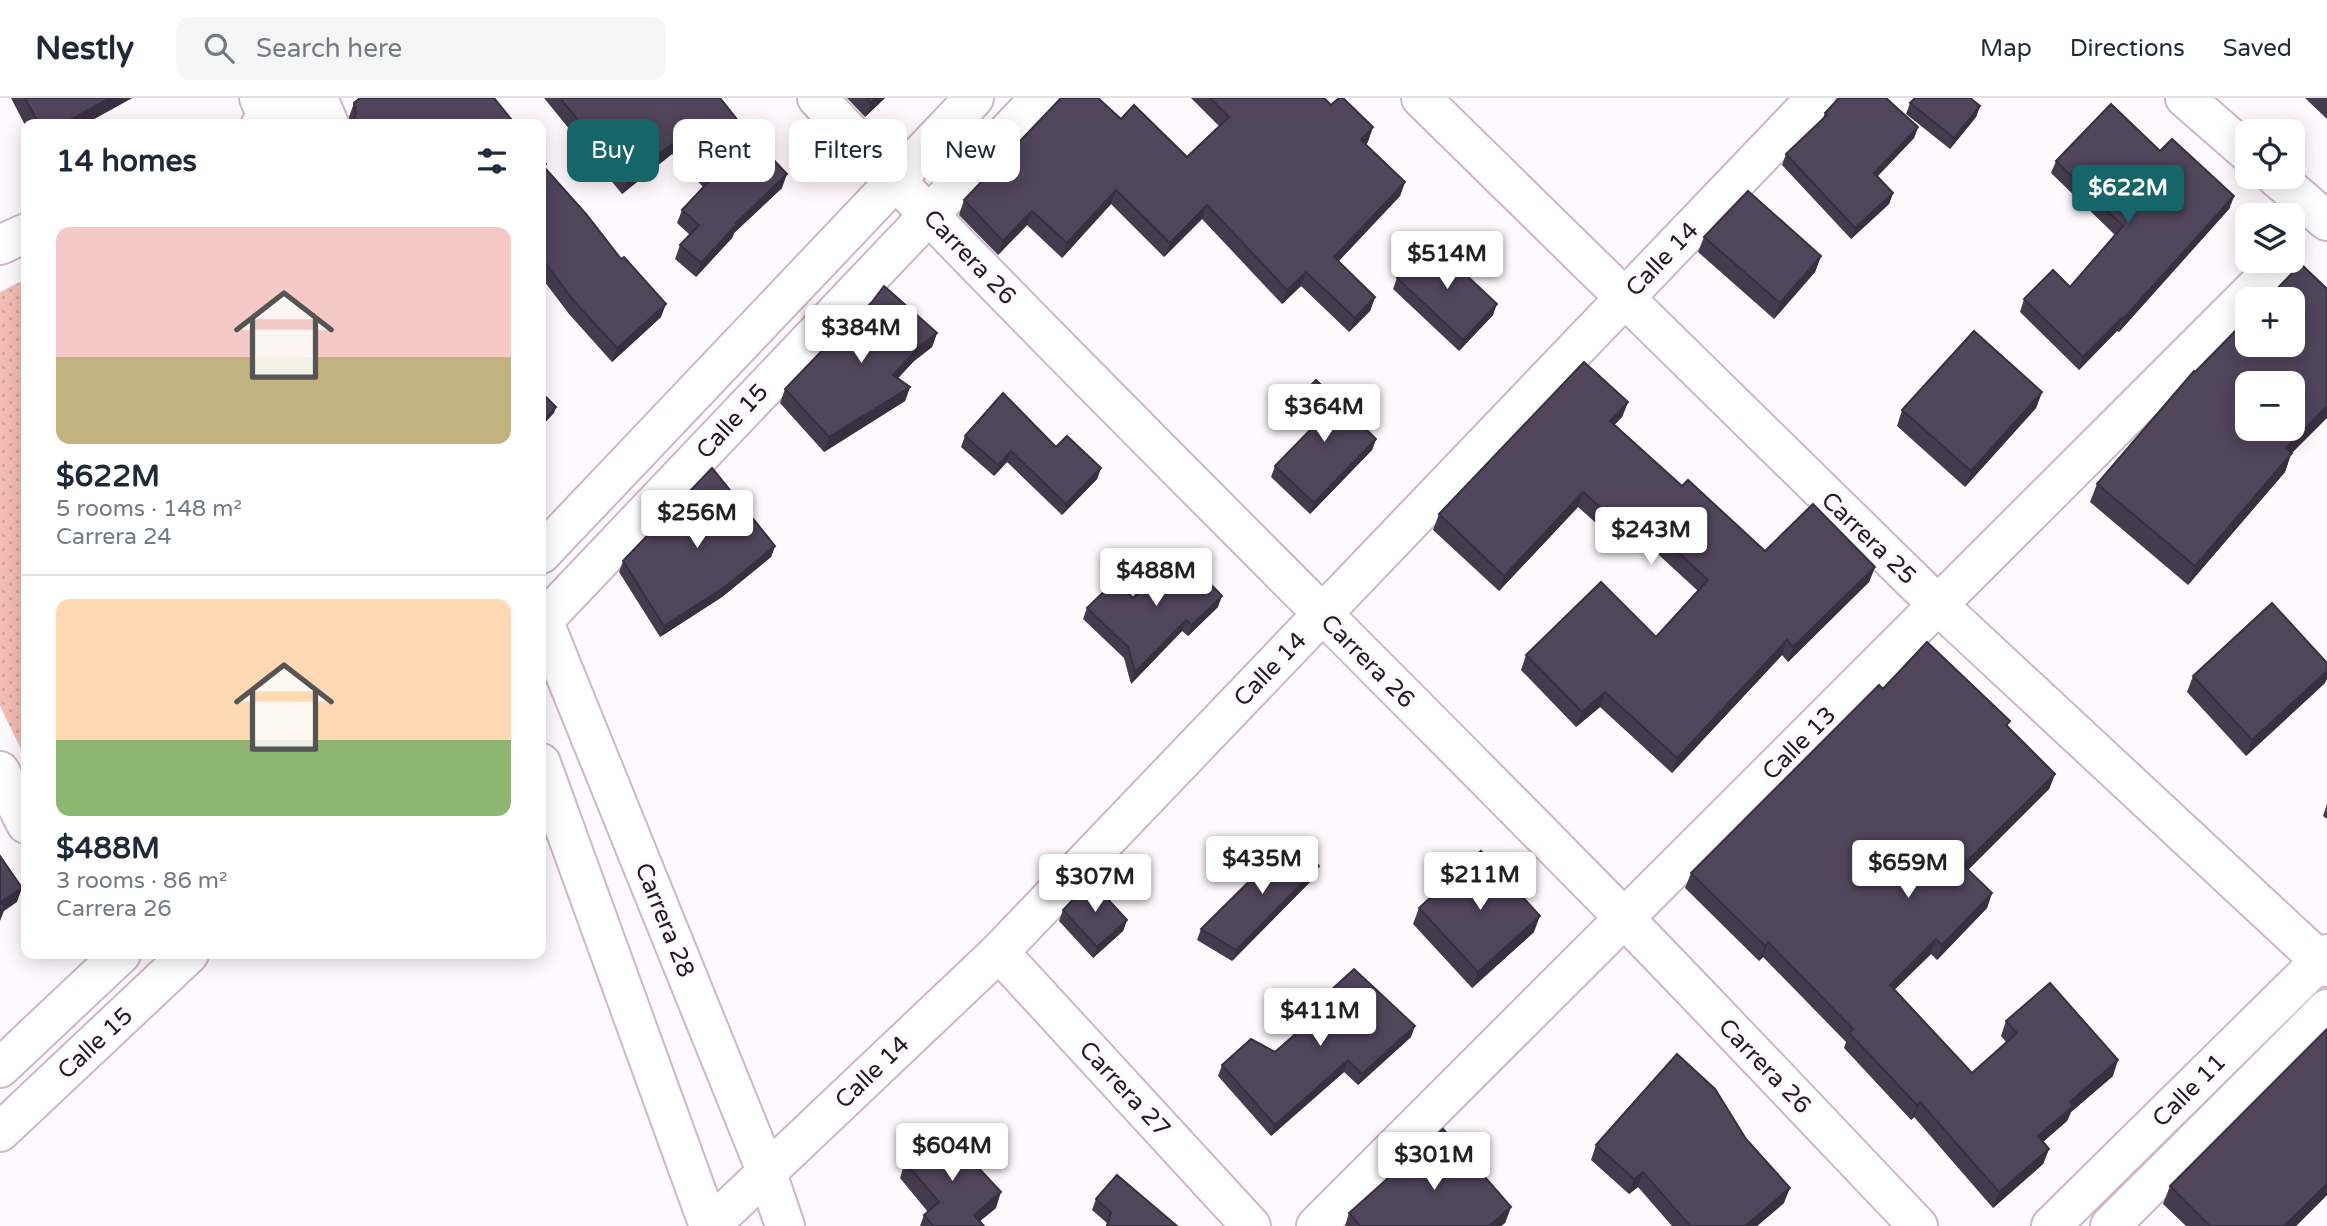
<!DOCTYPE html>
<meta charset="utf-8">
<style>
:root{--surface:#fff;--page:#f6f6f7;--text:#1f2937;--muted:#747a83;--line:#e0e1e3;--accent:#166568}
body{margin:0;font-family:"Varela Round",sans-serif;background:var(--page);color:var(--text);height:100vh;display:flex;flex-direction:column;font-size:26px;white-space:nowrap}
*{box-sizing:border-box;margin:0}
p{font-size:23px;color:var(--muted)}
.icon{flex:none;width:38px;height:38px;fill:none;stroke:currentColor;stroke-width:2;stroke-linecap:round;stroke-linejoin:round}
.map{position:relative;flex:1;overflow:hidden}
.side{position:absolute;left:21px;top:21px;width:525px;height:840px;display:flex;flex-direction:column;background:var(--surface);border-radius:14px;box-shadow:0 4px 18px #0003}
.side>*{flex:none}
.hud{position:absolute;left:567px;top:21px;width:665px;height:63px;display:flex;gap:14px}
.buttons{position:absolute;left:2235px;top:21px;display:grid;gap:14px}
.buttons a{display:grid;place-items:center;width:70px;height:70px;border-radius:14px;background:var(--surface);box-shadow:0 4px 18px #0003;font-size:35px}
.price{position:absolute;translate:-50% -60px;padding:0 16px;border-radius:7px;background:#fff;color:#222;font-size:23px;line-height:46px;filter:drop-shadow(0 2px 4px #0008)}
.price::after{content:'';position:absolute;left:50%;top:42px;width:21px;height:16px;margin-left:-10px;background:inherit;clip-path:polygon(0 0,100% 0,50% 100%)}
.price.selected{background:var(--accent);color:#fff}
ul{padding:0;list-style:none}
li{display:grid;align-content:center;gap:14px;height:371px;padding:0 35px}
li+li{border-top:2px solid var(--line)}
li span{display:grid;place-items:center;height:217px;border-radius:14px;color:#555}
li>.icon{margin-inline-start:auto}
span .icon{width:126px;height:126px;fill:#fffc;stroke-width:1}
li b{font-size:30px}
h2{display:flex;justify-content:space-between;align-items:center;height:84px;padding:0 35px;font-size:30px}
.chip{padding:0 24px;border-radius:14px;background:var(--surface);box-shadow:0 4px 18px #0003;font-size:24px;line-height:63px}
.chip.selected{background:var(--accent);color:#fff}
header{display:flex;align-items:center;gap:42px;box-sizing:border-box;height:98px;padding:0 35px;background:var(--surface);border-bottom:2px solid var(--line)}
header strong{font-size:33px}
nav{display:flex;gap:38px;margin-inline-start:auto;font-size:24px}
.search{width:490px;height:63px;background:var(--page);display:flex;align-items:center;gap:18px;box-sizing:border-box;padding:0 24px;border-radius:14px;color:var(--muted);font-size:26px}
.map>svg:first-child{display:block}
.park{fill:url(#park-dots)}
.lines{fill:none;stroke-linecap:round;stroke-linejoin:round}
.minor-casing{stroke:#ceb6c9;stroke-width:42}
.highway-casing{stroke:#ceb6c9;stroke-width:42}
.minor{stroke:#fff;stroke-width:38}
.highway{stroke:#fff;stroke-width:38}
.wall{fill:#453b4e}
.shaded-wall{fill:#383040}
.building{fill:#50455b;stroke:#383040;stroke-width:2;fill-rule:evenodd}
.labels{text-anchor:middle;stroke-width:7;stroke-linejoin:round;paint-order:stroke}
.street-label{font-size:24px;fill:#241b22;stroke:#fef9fd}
</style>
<header>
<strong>Nestly</strong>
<div class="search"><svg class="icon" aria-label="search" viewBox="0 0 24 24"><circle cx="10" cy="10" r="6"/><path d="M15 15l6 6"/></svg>Search here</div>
<nav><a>Map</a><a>Directions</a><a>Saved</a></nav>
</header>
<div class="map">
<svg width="2327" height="1128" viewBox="0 0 2327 1128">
<defs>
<pattern id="park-dots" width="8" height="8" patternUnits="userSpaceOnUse" patternTransform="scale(1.75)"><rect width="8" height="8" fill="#f3bdb5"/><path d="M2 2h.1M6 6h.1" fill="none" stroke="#d0a29b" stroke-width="1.8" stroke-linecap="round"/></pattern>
</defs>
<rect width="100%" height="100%" fill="#fef9fd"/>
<path class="park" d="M26 181V661L0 608V194Z"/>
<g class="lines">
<defs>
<g id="minor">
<path d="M817 0C1080 278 1355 545 1623 819 1722 921 1820 1025 1918 1128"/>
<path d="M1421 0 1938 507 2327 869"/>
<path d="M2185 0 2247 54"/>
<path d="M261 26 318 0"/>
<path d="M2276 79 2327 123"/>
<path d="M0 147 26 135"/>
<path d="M541 456 974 0"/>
<path d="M541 525 1040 0"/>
<path d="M0 673 26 726"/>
<path d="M999 854 1251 1128"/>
<path d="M0 970 121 856"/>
<path d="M0 1034 189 856"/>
<path d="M710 1128 999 854 1816 0"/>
<path d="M1316 1128 2282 163"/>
<path d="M2051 1128 2327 856"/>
<path d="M2110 1128 2327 911"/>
</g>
<g id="highway">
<path d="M259 0 271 26"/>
<path d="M318 0 329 26"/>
<path d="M541 517 767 1075 785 1128"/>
<path d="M541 665 709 1128"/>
</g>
</defs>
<use href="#minor" class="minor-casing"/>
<use href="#highway" class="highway-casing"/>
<use href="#minor" class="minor"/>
<use href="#highway" class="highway"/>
</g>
<g class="wall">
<path d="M11 0H132L85 26H26V29Z"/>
<path d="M544 0H720L782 90 734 135 732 140 696 179 675 161 680 147 690 137 677 125 682 112 703 89 672 56 622 96Z"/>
<path d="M847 0H885L865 19Z"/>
<path d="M1060 0H1098L1121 21 1187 59 1219 28 1191 0H1324L1368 44 1365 47 1405 84 1400 98 1339 163 1375 199 1370 213 1349 234 1301 188 1282 206 1202 121 1164 159 1111 106 1062 160 1027 127 998 157 959 117 964 102 1061 1Z"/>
<path d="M2305 0H2327V21Z"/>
<path d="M354 5 515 26H350L349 19Z"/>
<path d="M1910 5 1980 8 1976 19 1950 51 1906 16Z"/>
<path d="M1825 15 1918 29 1914 40 1877 79 1893 95 1889 106 1851 141 1782 67 1786 56 1823 20Z"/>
<path d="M2160 53 2234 98 2229 111 2119 234 2117 233 2079 272 2020 214 2024 201 2070 189 2115 137 2051 75 2056 63Z"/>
<path d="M541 59 546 66 545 70 661 219 612 264 569 216 541 179Z"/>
<path d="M1704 139 1821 158 1815 174 1774 221 1698 154Z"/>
<path d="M1397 180 1493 217 1459 253 1393 191Z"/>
<path d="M937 235 932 249 914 263 898 280 910 289 905 303 824 354 780 305 785 291 839 237Z"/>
<path d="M2042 294 2036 310 1965 389 1897 328 1902 312Z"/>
<path d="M1296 303 1376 341 1372 352 1310 416 1271 379 1275 368 1311 332 1292 314Z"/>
<path d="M1628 304 1622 319 1614 327 1682 388 1765 453 1875 469 1869 484 1788 564 1782 557 1672 675 1600 609 1576 629 1521 572 1526 557 1656 539 1698 493 1635 435 1623 449 1578 409 1499 493 1433 432 1439 416Z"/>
<path d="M965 338 1056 349 1101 370 1097 381 1062 417 1007 364 994 378 961 349Z"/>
<path d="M2291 356 2285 374 2188 487 2090 404 2097 386Z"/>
<path d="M775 448 771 459 722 499 660 539 619 474 623 463Z"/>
<path d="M1133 500 1218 509 1188 538 1182 533 1131 586 1124 560 1083 521 1087 510Z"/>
<path d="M2193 578 2325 585 2246 658 2187 594Z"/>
<path d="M1883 591 2010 623 2007 629 2055 676 2049 691 1968 772 1992 795 1987 810 1937 862 1931 856 1894 892 1972 975 2006 944 2001 938 2006 923 2113 978 2071 1014 2067 1023 2043 1044 2049 1051 2043 1066 1993 1110 1914 1019 1911 1022 1844 950 1846 944 1763 859 1759 863 1685 790 1691 775Z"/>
<path d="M2327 706V721L2323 718Z"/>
<path d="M1319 768 1315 779 1232 863 1197 842 1201 831Z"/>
<path d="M1419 810 1534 834 1472 890 1413 826Z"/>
<path d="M1063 812 1127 822 1123 833 1093 860 1059 823Z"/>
<path d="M1318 904 1411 939 1358 987 1344 974 1271 1038 1218 978 1222 967 1275 954 1316 918 1314 915Z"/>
<path d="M1596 1047 1784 1105 1757 1128H1672L1638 1089 1629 1096 1591 1062Z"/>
<path d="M905 1064 996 1110 980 1123 984 1128H920L924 1117 928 1114 900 1080Z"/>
<path d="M2170 1088 2327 1097 2296 1128H2186L2163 1106Z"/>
<path d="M1096 1101 1177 1128H1106L1107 1125 1092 1112Z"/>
<path d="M1511 1109 1505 1125 1501 1128H1345L1349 1115Z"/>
</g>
<g class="shaded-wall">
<path d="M110 0H132L85 26H63Z"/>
<path d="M875 0H885L865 19 871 5Z"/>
<path d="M1980 8 1976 19 1950 51 1954 40Z"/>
<path d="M1373 29 1368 44 1355 57 1361 42Z"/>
<path d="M1918 29 1914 40 1870 86 1874 75Z"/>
<path d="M677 42 672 56 622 96 627 82Z"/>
<path d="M787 76 782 90 734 135 732 140 696 179 701 165 736 125Z"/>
<path d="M1405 84 1400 98 1329 173 1334 159Z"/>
<path d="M1116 92 1111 106 1062 160 1067 145Z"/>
<path d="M1893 95 1889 106 1851 141 1855 130Z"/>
<path d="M2234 98 2229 111 2119 234 2123 221Z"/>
<path d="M1207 107 1202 121 1164 159 1170 145Z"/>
<path d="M1032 113 1027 127 998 157 1003 143Z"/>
<path d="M1821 158 1815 174 1774 221 1780 205Z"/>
<path d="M1306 174 1301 188 1282 206 1287 192Z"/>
<path d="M1375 199 1370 213 1349 234 1355 220Z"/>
<path d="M666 206 661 219 612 264 617 250Z"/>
<path d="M1497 206 1493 217 1459 253 1463 242Z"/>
<path d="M2122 220 2117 233 2079 272 2083 259Z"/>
<path d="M937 235 932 249 914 263 888 291 893 277 919 249Z"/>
<path d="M910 289 905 303 824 354 829 339Z"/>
<path d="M2042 294 2036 310 1965 389 1971 373Z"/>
<path d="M1628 304 1622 319 1604 338 1610 323Z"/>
<path d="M2327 308V320L2291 356 2285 374 2188 487 2195 468 2286 350Z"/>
<path d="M556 309 554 315 541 329V325Z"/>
<path d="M1376 341 1372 352 1310 416 1314 405Z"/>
<path d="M1011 353 1007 364 994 378 998 367Z"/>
<path d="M1101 370 1097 381 1062 417 1066 406Z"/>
<path d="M1583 394 1578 409 1499 493 1504 478Z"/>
<path d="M1641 420 1635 435 1623 449 1628 434Z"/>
<path d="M775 448 771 459 722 499 660 539 664 528Z"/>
<path d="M1875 469 1869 484 1788 564 1793 549Z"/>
<path d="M1222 498 1218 509 1188 538 1192 527Z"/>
<path d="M1186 522 1182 533 1131 586 1135 574Z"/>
<path d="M1787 542 1782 557 1672 675 1677 660Z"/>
<path d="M2327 573V581L2325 585 2246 658 2252 642Z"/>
<path d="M1605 594 1600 609 1576 629 1582 614Z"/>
<path d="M2055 676 2049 691 1958 782 1963 767Z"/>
<path d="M1319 768 1315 779 1232 863 1236 852Z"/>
<path d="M22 790 17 804 4 813 0 823V808L1 804Z"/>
<path d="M1992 795 1987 810 1937 862 1942 847Z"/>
<path d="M1540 818 1534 834 1472 890 1478 874Z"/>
<path d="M1127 822 1123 833 1093 860 1097 849Z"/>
<path d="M1936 841 1931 856 1884 902 1890 887Z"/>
<path d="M1768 844 1763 859 1759 863 1765 848Z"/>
<path d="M1415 928 1411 939 1358 987 1362 976Z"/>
<path d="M1348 962 1344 974 1271 1038 1275 1027Z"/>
<path d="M2118 962 2113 978 2071 1014 2067 1023 2032 1053 2038 1038 2070 1004Z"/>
<path d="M1920 1004 1914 1019 1911 1022 1917 1007Z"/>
<path d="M2049 1051 2043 1066 1993 1110 1999 1094Z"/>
<path d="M1643 1074 1638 1089 1629 1096 1634 1081Z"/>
<path d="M2327 1086V1097L2296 1128H2284Z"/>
<path d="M1790 1090 1784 1105 1757 1128H1745Z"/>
<path d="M1001 1094 996 1110 974 1128V1117Z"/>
<path d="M1511 1109 1505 1125 1501 1128H1489Z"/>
</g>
<g class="building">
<path d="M25 0H110L63 26H39Z"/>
<path d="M360 0H494L515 26H353L352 25 356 16 354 5Z"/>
<path d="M560 0H720L747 34 787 76 736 125 737 126 701 165 680 147 699 127 682 112 712 80 677 42 627 82Z"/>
<path d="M866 0H875L871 5Z"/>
<path d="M1061 0H1098L1121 21 1134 7 1187 59 1229 19 1210 0H1324L1331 7 1339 0H1343L1373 29 1361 42 1405 84 1334 159 1375 199 1355 220 1306 174 1287 192 1207 107 1170 145 1116 92 1067 145 1032 113 1003 143 964 102Z"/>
<path d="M1839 0H1886L1918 29 1874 75 1893 95 1855 130 1786 56 1827 17 1825 15Z"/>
<path d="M1915 0H1970L1980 8 1954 40 1910 5Z"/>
<path d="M2111 6 2160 53 2172 41 2234 98 2123 221 2122 220 2083 259 2024 201 2053 172 2070 189 2123 128 2056 63Z"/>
<path d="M541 59 546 66 544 69 586 116 621 161 624 159 666 206 617 250 574 203 541 159Z"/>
<path d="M1748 93 1821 158 1780 205 1704 139Z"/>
<path d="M1431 144 1497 206 1463 242 1397 180Z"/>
<path d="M2301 166 2327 191V308L2286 350 2292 355 2195 468 2097 386 2194 273 2195 274 2247 221V247H2292V201H2267ZM2247 285H2292V331H2247Z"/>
<path d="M884 188 937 235 919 249 893 277 910 289 829 339 785 291 838 236 839 237 872 204Z"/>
<path d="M1974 233 2042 294 1971 373 1902 312Z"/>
<path d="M1584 264 1628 304 1610 323 1682 388 1688 382 1765 453 1813 406 1875 469 1793 549 1787 542 1677 660 1605 594 1582 614 1526 557 1601 484 1656 539 1708 482 1641 420 1628 434 1583 394 1504 478 1439 416Z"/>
<path d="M1316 282 1376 341 1314 405 1275 368 1318 324 1296 303Z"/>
<path d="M541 294 556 309 541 325Z"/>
<path d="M1003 295 1056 349 1067 338 1101 370 1066 406 1011 353 998 367 965 338Z"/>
<path d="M712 370 775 448 726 488 664 528 623 463Z"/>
<path d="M1180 454 1222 498 1192 527 1186 522 1135 574 1128 549 1087 510 1115 483 1133 500Z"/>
<path d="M2272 505 2327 565V573L2252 642 2193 578Z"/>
<path d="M1927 544 2010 623 2006 627 2055 676 1963 767 1992 795 1942 847 1936 841 1890 887 1972 975 2017 935 2006 923 2050 885 2118 962 2070 1004 2073 1008 2038 1038 2049 1051 1999 1094 1920 1004 1917 1007 1849 935 1853 931 1768 844 1765 848 1691 775 1879 587 1883 591Z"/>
<path d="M1292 741 1319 768 1236 852 1201 831Z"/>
<path d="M1481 753 1540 818 1478 874 1419 810Z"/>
<path d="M0 758 22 790 1 804 5 810 0 813Z"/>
<path d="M1091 783 1127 822 1097 849 1063 812Z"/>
<path d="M1354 871 1415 928 1362 976 1348 962 1275 1027 1222 967 1251 941 1275 954 1324 911 1318 904Z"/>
<path d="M2327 931V1086L2284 1128H2210L2170 1088Z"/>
<path d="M1677 956 1715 991 1746 1041 1790 1090 1745 1128H1690L1643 1074 1634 1081 1596 1047Z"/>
<path d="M1443 1031 1511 1109 1489 1128H1360L1349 1115Z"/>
<path d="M943 1032 1001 1094 974 1117 984 1128H933L924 1117 939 1104 905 1064Z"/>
<path d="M1117 1077 1177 1128H1107L1111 1114 1096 1101Z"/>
</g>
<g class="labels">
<g class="street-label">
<text transform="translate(970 159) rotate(46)" y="8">Carrera 26</text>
<text transform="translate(1662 161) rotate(-46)" y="8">Calle 14</text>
<text transform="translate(732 323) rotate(-47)" y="8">Calle 15</text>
<text transform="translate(1869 440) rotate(44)" y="8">Carrera 25</text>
<text transform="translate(1368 563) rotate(45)" y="8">Carrera 26</text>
<text transform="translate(1270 571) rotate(-46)" y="8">Calle 14</text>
<text transform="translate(1799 645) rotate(-45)" y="8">Calle 13</text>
<text transform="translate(665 822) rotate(68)" y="8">Carrera 28</text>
<text transform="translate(95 945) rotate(-43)" y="8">Calle 15</text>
<text transform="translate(1765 968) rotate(46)" y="8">Carrera 26</text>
<text transform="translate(872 974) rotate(-44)" y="8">Calle 14</text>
<text transform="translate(1125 991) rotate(47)" y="8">Carrera 27</text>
<text transform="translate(2189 992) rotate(-45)" y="8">Calle 11</text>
</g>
</g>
</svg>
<div class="buttons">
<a><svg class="icon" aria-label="locate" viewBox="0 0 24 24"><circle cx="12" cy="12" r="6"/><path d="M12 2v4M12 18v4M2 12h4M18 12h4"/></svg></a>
<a><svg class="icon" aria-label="layers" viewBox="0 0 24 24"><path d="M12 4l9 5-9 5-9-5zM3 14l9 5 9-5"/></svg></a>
<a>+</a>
<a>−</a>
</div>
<b class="price selected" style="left:2128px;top:127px">$622M</b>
<b class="price" style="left:1447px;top:193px">$514M</b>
<b class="price" style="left:861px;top:267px">$384M</b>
<b class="price" style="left:1324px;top:346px">$364M</b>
<b class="price" style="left:697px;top:452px">$256M</b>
<b class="price" style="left:1651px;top:469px">$243M</b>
<b class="price" style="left:1156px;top:510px">$488M</b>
<b class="price" style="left:1262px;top:798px">$435M</b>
<b class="price" style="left:1908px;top:802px">$659M</b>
<b class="price" style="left:1480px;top:814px">$211M</b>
<b class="price" style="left:1095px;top:816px">$307M</b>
<b class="price" style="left:1320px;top:950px">$411M</b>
<b class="price" style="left:952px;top:1085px">$604M</b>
<b class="price" style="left:1434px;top:1094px">$301M</b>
<div class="hud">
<a class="chip selected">Buy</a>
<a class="chip">Rent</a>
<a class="chip">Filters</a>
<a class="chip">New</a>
</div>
<section class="side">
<h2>14 homes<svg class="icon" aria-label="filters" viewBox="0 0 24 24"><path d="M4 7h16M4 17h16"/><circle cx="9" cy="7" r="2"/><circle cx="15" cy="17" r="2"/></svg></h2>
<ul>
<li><span style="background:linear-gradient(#f6c9c9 60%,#c2b280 0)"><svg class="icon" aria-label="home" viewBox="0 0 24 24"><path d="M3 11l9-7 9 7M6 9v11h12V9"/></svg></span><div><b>$622M</b><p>5 rooms · 148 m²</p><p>Carrera 24</p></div></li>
<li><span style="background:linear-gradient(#ffd9b3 65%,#8fb573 0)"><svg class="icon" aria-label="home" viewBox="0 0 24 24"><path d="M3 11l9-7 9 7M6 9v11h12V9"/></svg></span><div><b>$488M</b><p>3 rooms · 86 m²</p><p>Carrera 26</p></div></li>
</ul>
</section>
</div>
